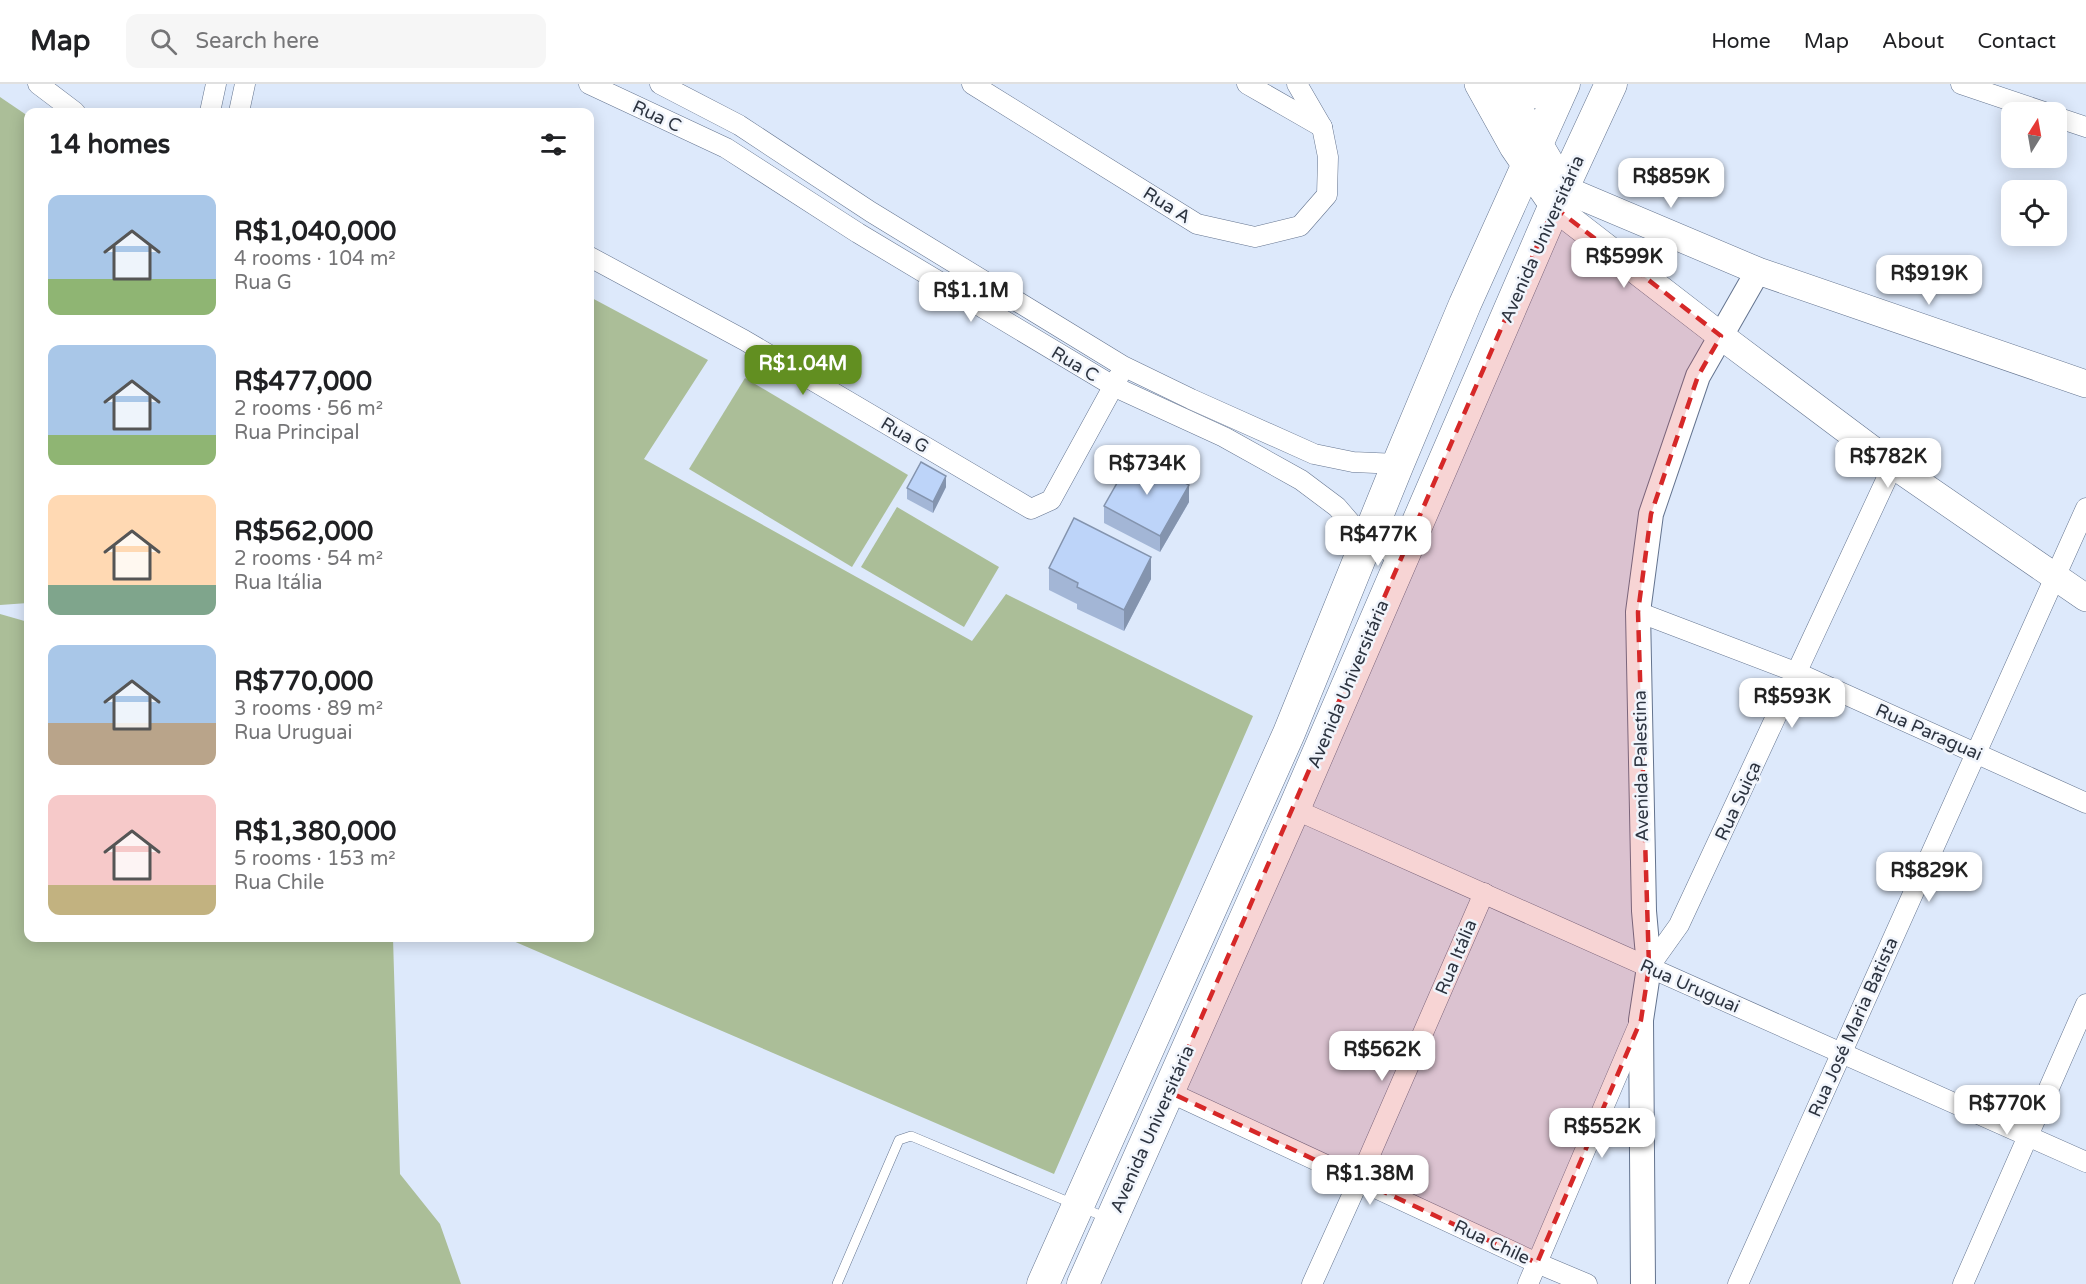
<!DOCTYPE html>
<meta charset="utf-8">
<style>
:root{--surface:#fff;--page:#f6f6f6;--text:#202124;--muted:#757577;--line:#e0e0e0;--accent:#628f21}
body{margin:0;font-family:"Varela Round",sans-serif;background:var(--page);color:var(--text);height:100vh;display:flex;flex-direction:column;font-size:22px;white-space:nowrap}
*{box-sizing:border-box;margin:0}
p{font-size:20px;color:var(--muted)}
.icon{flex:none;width:33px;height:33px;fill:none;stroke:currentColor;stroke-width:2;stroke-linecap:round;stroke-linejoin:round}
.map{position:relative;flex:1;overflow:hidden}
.panel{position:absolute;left:24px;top:24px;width:570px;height:834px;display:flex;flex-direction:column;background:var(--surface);border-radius:12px;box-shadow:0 3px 15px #0003}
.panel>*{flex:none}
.needle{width:39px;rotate:11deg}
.tools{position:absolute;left:2001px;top:18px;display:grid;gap:12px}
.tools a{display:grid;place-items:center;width:66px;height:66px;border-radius:12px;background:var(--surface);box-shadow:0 3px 15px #0003;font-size:30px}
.price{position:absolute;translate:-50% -51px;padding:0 14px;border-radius:12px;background:#fff;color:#222;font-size:20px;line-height:39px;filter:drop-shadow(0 2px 3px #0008)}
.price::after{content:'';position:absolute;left:50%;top:36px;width:18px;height:14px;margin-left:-9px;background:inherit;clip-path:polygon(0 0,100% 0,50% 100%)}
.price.selected{background:var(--accent);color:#fff}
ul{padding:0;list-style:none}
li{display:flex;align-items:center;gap:18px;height:150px;padding:0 24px}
li span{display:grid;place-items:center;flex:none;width:168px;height:120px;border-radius:12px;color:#555}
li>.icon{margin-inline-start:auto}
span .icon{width:72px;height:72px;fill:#fffc;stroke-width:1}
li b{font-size:26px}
h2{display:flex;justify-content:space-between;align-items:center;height:72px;padding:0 24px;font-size:26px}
header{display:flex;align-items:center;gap:36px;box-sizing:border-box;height:84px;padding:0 30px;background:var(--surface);border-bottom:2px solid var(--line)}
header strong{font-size:28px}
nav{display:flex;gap:33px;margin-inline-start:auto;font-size:21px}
.search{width:420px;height:54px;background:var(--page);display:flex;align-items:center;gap:15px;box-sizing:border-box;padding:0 21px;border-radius:12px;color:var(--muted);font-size:22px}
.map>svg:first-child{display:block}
.green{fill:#abbe98}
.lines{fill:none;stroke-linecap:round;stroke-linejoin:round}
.service-casing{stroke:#64748f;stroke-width:10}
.minor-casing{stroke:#64748f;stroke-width:21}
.tertiary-casing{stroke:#64748f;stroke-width:26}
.secondary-casing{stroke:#64748f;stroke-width:28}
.primary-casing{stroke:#64748f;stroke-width:33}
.service{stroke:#fff;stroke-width:9}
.minor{stroke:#fff;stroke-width:20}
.tertiary{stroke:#fff;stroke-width:24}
.secondary{stroke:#fff;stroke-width:27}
.primary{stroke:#fff;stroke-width:32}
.wall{fill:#a3b6d6}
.shaded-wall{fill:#8494ae}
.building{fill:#bdd4f9;stroke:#8494ae;stroke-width:1.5}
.marked{fill:#d62828;fill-opacity:0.2;stroke:#d62828;stroke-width:4.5;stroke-dasharray:12 8;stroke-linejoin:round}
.labels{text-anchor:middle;stroke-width:5;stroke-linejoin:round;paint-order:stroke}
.street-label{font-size:18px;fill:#2d3440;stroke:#f1f5fc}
</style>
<header>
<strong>Map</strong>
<div class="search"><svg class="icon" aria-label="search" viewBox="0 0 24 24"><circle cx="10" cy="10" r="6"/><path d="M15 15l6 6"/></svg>Search here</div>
<nav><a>Home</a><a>Map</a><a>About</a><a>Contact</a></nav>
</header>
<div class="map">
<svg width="2086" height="1200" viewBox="0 0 2086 1200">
<rect width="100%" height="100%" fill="#dde9fb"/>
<g class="green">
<path d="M0 13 28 32V519L0 521Z"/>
<path d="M590 213 708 276 644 375 972 557 1006 510 1253 632 1054 1090 506 854H590Z"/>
<path d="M745 294 908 391 852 483 689 385Z"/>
<path d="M897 423 999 483 964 543 861 483Z"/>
<path d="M0 530 28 538V854H393L400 1090 440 1140 461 1200H0Z"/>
</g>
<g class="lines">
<defs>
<path id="service" d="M837 1200 899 1056 911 1052 1107 1134"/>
<g id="minor">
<path d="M38 0 75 28"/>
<path d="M589 0 726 64 858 149 1115 303 1224 353 1301 396 1337 423 1367 458 1403 473"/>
<path d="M660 0 739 41 871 128 1123 282 1191 315 1314 370 1353 378 1398 380"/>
<path d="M972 0 1197 140 1255 153 1300 142 1327 111 1328 73 1322 43 1297 0"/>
<path d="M1247 0 1322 43"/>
<path d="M1961 0 2044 28"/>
<path d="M210 28 216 0"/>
<path d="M239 28 245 0"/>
<path d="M2056 33 2086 43"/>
<path d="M590 173 744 256 1031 425 1051 416 1119 292"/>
<path d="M1638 528 1798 589 2086 719"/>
<path d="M1294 725 2086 1078"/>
<path d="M1649 883 1679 841 1893 381"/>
<path d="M1169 1008 1537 1179 1587 1200"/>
<path d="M1312 1200 1359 1096 1484 809"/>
<path d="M1528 1200 1639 940"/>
<path d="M1738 1200 2086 424"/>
<path d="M1963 1200 2086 920"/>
</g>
<path id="tertiary" d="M1643 1200 1641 936 1649 883 1644 827 1638 528 1651 430 1698 292 1758 187"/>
<g id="secondary">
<path d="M1478 0 1513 63 1554 123 1721 252 1893 381 2086 514"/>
<path d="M1504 0 1564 102 1578 111 1758 187 2086 300"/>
</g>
<g id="primary">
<path d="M1505 1C1523 11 1541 11 1559 0"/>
<path d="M1043 1200 1289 649 1398 380 1465 220 1564 0"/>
<path d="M1083 1200 1294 725 1554 123 1611 0"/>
</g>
</defs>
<use href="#service" class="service-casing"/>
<use href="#minor" class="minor-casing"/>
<use href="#tertiary" class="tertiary-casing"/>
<use href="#secondary" class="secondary-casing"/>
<use href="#primary" class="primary-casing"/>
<use href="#service" class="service"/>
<use href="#minor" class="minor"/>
<use href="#tertiary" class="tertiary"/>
<use href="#secondary" class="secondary"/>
<use href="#primary" class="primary"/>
</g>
<g class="wall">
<path d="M946 403 933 429 907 415V404Z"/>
<path d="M1189 418 1160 468 1104 439V422Z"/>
<path d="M1049 484 1151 495 1124 547 1077 525V520L1049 506Z"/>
</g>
<g class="shaded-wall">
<path d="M946 392V403L933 429V418Z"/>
<path d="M1189 401V418L1160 468V452Z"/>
<path d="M1151 473V495L1124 547V526Z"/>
</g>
<g class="building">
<path d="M1133 371 1189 401 1160 452 1104 422Z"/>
<path d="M921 378 946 392 933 418 907 404Z"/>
<path d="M1074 434 1151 473 1124 526 1077 503 1078 499 1049 484Z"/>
</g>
<path class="marked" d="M1554 123 1721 252 1698 292 1651 430 1638 528 1649 883 1641 936 1537 1179 1169 1008Z"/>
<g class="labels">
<g class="street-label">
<text transform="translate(657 32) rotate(25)" y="6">Rua C</text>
<text transform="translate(1167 121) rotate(32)" y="6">Rua A</text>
<text transform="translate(1542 155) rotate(-66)" y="6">Avenida Universitária</text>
<text transform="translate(1075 280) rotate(31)" y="6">Rua C</text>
<text transform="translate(905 351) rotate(31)" y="6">Rua G</text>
<text transform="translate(1348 600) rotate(-67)" y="6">Avenida Universitária</text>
<text transform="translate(1929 648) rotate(24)" y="6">Rua Paraguai</text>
<text transform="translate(1641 682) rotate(-91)" y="6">Avenida Palestina</text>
<text transform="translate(1738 717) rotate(-65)" y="6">Rua Suiça</text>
<text transform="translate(1456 873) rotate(-67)" y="6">Rua Itália</text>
<text transform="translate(1690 902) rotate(24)" y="6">Rua Uruguai</text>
<text transform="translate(1853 943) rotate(-66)" y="6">Rua José Maria Batista</text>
<text transform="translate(1152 1045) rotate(-66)" y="6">Avenida Universitária</text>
<text transform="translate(1492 1158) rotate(25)" y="6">Rua Chile</text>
</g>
</g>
</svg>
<div class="tools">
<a><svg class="needle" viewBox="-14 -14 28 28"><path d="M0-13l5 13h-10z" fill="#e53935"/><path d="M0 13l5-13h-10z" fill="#757577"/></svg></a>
<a><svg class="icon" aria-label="locate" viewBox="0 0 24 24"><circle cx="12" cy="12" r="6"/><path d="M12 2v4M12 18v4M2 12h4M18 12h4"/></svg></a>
</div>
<b class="price" style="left:1671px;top:125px">R$859K</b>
<b class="price" style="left:1624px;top:205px">R$599K</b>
<b class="price" style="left:1929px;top:222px">R$919K</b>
<b class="price" style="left:971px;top:239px">R$1.1M</b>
<b class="price selected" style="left:803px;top:312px">R$1.04M</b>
<b class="price" style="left:1888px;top:405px">R$782K</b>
<b class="price" style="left:1147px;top:412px">R$734K</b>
<b class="price" style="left:1378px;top:483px">R$477K</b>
<b class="price" style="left:1792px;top:645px">R$593K</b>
<b class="price" style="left:1929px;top:819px">R$829K</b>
<b class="price" style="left:1382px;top:998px">R$562K</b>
<b class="price" style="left:2007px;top:1052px">R$770K</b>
<b class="price" style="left:1602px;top:1075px">R$552K</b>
<b class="price" style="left:1370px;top:1122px">R$1.38M</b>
<section class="panel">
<h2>14 homes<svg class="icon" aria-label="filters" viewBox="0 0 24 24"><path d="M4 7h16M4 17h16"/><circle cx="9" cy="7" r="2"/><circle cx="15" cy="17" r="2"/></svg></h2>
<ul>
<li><span style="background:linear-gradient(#a9c7e8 70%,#8fb573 0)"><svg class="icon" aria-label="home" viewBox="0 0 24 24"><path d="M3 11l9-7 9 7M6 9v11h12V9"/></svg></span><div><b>R$1,040,000</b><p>4 rooms · 104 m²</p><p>Rua G</p></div></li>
<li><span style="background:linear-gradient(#a9c7e8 75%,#8fb573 0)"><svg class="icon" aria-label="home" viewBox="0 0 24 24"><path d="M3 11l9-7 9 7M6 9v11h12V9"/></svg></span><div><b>R$477,000</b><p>2 rooms · 56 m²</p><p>Rua Principal</p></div></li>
<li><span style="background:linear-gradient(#ffd9b3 75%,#7fa58c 0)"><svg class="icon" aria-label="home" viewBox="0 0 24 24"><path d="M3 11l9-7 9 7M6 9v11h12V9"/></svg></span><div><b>R$562,000</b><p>2 rooms · 54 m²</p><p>Rua Itália</p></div></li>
<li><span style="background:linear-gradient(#a9c7e8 65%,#b9a48a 0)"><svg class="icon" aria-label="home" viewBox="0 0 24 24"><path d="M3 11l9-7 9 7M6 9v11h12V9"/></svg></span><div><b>R$770,000</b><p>3 rooms · 89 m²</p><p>Rua Uruguai</p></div></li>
<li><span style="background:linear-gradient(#f6c9c9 75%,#c2b280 0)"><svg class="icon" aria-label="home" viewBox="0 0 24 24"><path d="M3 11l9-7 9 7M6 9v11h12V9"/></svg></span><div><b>R$1,380,000</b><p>5 rooms · 153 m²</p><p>Rua Chile</p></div></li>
</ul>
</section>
</div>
